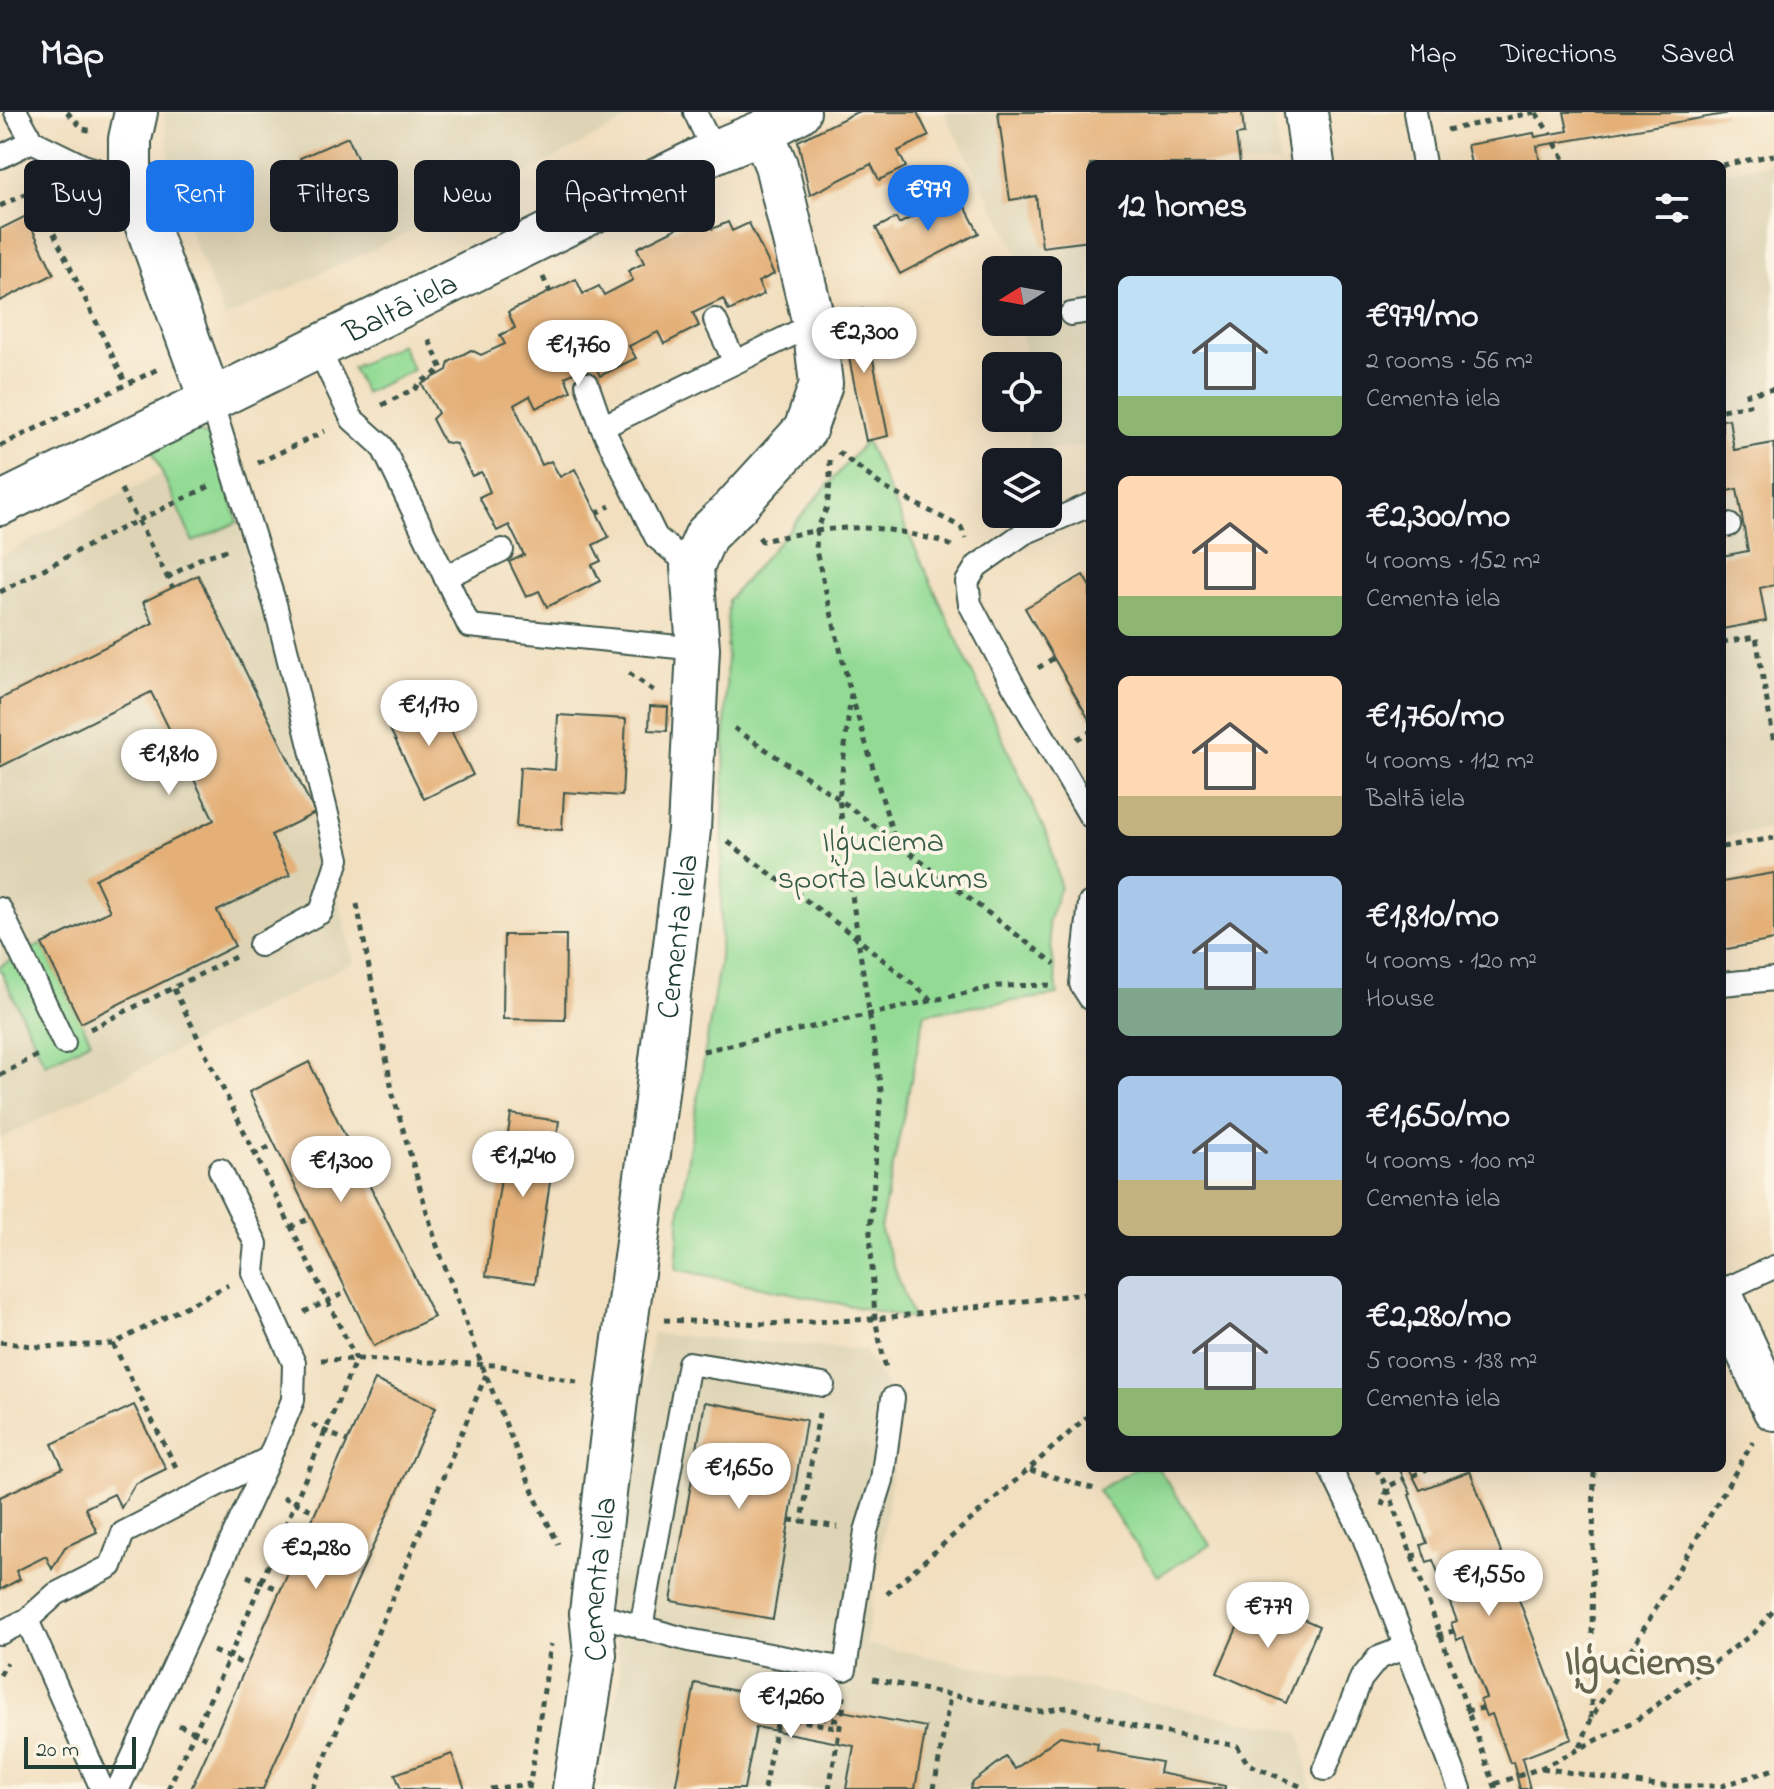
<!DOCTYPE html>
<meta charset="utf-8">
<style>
:root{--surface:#171b24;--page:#242831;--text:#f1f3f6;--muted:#9ea1a6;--line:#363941;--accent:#1a73e8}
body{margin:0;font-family:"Indie Flower",sans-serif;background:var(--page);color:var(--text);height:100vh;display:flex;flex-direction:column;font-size:30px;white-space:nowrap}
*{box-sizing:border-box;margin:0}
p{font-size:26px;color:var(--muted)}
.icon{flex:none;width:44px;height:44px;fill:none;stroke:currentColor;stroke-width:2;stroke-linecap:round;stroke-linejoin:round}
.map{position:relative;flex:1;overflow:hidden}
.panel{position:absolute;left:1086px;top:48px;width:640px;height:1312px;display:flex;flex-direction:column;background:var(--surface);border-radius:12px;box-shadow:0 8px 32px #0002}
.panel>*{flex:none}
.top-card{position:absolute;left:24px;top:48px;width:760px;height:72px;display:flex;gap:16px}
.needle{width:52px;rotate:259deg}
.controls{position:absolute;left:982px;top:144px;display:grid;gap:16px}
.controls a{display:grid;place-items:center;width:80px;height:80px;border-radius:12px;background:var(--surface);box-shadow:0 8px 32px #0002;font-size:40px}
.scale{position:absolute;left:24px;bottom:20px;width:112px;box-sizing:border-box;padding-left:8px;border:4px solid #1f3d34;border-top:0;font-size:22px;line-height:28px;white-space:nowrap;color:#1f3d34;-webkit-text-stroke:6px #fcf5e5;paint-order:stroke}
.price{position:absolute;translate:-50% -68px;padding:0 18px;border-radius:28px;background:#fff;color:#222;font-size:26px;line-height:52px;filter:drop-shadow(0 2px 4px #0008)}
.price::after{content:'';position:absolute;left:50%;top:48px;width:24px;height:18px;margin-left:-12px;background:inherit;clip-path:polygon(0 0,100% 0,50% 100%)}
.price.selected{background:var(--accent);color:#fff}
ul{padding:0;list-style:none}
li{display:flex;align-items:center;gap:24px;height:200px;padding:0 32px}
li span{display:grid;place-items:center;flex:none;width:224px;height:160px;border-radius:12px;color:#555}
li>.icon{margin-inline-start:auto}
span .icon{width:96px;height:96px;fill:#fffc;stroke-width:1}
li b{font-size:34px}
h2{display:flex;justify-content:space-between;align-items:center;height:96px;padding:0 32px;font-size:34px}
.tag{padding:0 28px;border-radius:12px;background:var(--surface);box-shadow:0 8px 32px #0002;font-size:28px;line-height:72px}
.tag.selected{background:var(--accent);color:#fff}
header{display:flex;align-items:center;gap:48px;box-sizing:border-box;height:112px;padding:0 40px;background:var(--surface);border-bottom:2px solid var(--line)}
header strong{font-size:38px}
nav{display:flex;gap:44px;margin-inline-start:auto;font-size:28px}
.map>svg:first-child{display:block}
.built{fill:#ded4b5}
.green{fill:#93db95;stroke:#598c64;stroke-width:2}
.building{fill:#e4b078}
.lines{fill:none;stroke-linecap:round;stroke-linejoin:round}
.lane-casing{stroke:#3e5549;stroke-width:26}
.street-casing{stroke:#3e5549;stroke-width:46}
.path{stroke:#3e5549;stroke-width:5;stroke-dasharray:6 6;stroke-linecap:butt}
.lane{stroke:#fff;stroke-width:22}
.street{stroke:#fff;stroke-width:42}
.labels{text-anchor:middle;stroke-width:8;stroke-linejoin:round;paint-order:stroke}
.street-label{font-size:32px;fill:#1f3d34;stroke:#fcf5e5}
.park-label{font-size:32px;fill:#365d47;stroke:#fcf5e5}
.district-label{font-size:40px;font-weight:bold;fill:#64654c;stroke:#fcf5e5}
</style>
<header>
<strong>Map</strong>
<nav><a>Map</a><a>Directions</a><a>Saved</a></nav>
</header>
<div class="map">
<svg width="1774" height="1677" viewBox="0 0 1774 1677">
<rect width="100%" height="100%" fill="#fcf5e5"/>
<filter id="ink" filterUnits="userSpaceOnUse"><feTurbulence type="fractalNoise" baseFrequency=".0125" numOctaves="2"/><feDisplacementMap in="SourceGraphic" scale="16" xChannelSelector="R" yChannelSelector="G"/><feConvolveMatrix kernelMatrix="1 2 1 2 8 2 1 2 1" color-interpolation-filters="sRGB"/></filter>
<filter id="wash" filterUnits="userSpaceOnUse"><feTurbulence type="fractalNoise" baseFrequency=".006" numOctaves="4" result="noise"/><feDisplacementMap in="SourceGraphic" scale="32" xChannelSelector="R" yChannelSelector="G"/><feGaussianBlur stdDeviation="1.8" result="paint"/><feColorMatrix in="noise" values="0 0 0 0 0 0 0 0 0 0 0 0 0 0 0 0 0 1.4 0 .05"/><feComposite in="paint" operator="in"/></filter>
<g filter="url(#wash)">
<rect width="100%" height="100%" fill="#f1dfbf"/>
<g class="built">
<path d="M165 0H641L471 91 225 206 176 86 164 5Z"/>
<path d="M944 0H1274L1280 52H1090V332L1030 340 1028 306H1048V254H1025L1022 210H1048V158H1020L1019 144Z"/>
<path d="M1774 51V716L1722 725V60Z"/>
<path d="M214 334 265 496 354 850 0 1027V444Z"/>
<path d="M653 1222 864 1238 902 1298 866 1532 1300 1620 1312 1677H601L621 1563 606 1469Z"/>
</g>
<g class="green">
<path d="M401 232 413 258 365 281 352 256Z"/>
<path d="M197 319 209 325 214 334 238 410 193 430 151 336 187 320Z"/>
<path d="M866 329 1050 730 1060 774 1048 811 1058 883 925 901 880 1116 913 1207 676 1157 680 1097 720 846 728 488Z"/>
<path d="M42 832 91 929 45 952 0 857V854Z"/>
<path d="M1137 1356H1158L1210 1433 1158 1464 1098 1378Z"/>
</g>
<g id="blocks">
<g class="building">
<path d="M857 0H917L929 24 898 39 906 55 879 68 871 52 810 83 798 29Z"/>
<path d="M998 0H1242L1244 22 1236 23 1240 52H1090V129L1042 135 1036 84 1010 88Z"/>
<path d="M1564 0H1725V2L1537 34 1540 52H1471L1467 33 1534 21 1535 25 1568 19Z"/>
<path d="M348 25 366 67 318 88 300 46Z"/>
<path d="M958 81 979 121 900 162 876 116 896 106 899 112Z"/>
<path d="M705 102 712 117 728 110 732 119 749 111 774 162 758 170 764 182 729 199 723 187 693 201 699 214 664 232 658 220 629 234 636 246 600 264 594 251 585 255 565 265 571 279 536 296 530 284 514 293 542 353 551 349 560 365 575 357 609 425 593 433 601 449 592 453 600 469 547 495 539 479 526 485 509 450 524 443 509 413 497 419 479 385 490 380 483 363 481 360 472 364 456 332 444 330 432 307 438 301 422 272 447 258 449 250 471 238 481 243 505 232 500 223 515 216 508 200 576 167 583 182 599 174 604 183 633 168 628 159 644 151 637 136Z"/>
<path d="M26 104 54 162 0 189V117Z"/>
<path d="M863 197 888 324 866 329 840 202Z"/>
<path d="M1729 307 1734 338 1774 331V473L1760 476 1766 509 1722 517V444L1748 439 1737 377 1722 380V308Z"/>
<path d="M198 463 315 701 271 723 290 763 217 799 235 834 81 911 42 832 110 799 95 767 214 708 151 580 0 655V587L153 511 143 490Z"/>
<path d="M1083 463 1090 475V609L1025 496Z"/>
<path d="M434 585 473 663 424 687 386 609Z"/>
<path d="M650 594 668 595 667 619 649 618Z"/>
<path d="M558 603 626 607 622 684 564 680 562 718 516 715 520 655 555 658Z"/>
<path d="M1774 761V828L1722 838V770Z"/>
<path d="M504 823H566L565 908 503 907Z"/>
<path d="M309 950 434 1205 374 1234 249 980Z"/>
<path d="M511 1002 559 1009 535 1171 486 1164Z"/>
<path d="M375 1268 436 1295 263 1677H191Z"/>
<path d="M705 1290 806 1308 773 1507 671 1489Z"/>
<path d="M134 1293 166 1357 135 1372 121 1396 114 1382 85 1396 97 1420 65 1435 52 1457 46 1444 16 1459 20 1467 0 1478V1385L63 1356 52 1332Z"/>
<path d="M1399 1356H1409L1420 1378 1470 1359 1572 1627 1522 1646 1530 1677H1520L1513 1650 1510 1651 1492 1602 1486 1604 1480 1588 1486 1586 1463 1525 1457 1528 1451 1511 1457 1509 1433 1448 1427 1450 1424 1442 1421 1433 1427 1431 1409 1383 1411 1382Z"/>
<path d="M1251 1484 1319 1514 1286 1591 1217 1561Z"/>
<path d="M695 1571 926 1615 915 1677H846L854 1634 756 1615 744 1677H675Z"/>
<path d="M1060 1624 1098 1631 1097 1638 1161 1650 1159 1661 1225 1674V1677H970L972 1671 1006 1645 1015 1657Z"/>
<path d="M452 1642 465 1677H401L395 1662Z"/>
</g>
</g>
</g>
<g filter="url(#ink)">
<use href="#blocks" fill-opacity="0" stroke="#3e5549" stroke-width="2"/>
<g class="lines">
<defs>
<g id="lane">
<path d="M16 0 32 29"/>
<path d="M695 0 714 40"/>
<path d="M1415 0 1424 52"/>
<path d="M0 45 32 29 83 54 130 68"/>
<path d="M1071 202 1090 199"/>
<path d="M715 208 735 250"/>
<path d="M318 236 352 307 382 334 469 514 698 537"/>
<path d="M587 272 602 315"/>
<path d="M211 289 275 492 338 747 321 800 260 833"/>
<path d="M1090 393 1024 421 977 454 967 470 970 492 1012 571 1090 704"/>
<path d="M1722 414 1729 413"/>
<path d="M692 455 656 425 602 315 814 212"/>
<path d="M445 465 502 438"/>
<path d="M1090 791 1081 872 1090 886"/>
<path d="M0 797 64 931"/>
<path d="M1722 872 1774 867"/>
<path d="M1722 1179 1774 1155"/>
<path d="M1330 1356 1363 1423 1460 1677"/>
<path d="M591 1501 688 1528 845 1557 866 1419 882 1368 893 1286"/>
<path d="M641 1516 689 1251 823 1273"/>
<path d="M0 1521 27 1508"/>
<path d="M1325 1657 1361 1567 1378 1546 1407 1535"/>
<path d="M102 1677 27 1508 56 1482 111 1454 123 1421 269 1346"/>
<path d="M118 1677 269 1346 293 1288 294 1251 253 1160 256 1132 220 1058"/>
</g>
<g id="street">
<path d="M136 0 130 27V68L211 289"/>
<path d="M1306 0 1313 52"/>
<path id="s1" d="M0 392 714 40 762 20 799 0"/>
<path d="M1722 1185 1774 1297"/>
<path id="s2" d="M574 1677 595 1543 591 1501 617 1279 654 1005 689 718 698 537 692 455 706 423 734 396 805 318 821 272 814 212 776 53 762 20"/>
</g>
</defs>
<use href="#lane" class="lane-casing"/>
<use href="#street" class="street-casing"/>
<g class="path">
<path d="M67 0 83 17 93 19"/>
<path d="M1536 1 1550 22"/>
<path d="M1447 18 1536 0"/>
<path d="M1555 31 1567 52"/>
<path d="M1722 53 1774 43"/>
<path d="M33 78 126 272"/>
<path d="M0 94 50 70"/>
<path d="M675 104 680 115"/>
<path d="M543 165 550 180"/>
<path d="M382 293 416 276 421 270 442 257 428 226"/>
<path d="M1722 298 1749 293 1747 282 1774 277"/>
<path d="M0 334 160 256"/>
<path d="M838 340 885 376 961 415 966 427"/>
<path d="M830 348V370L827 395 817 418 816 439 851 582 895 729"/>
<path d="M258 351 325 319"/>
<path d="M121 377 173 476"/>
<path d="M596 401 610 394"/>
<path d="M759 425 762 429C819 417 862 409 919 424 931 427 944 428 954 436"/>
<path d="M167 466 201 446 227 438"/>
<path d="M0 480 110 422 210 374"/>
<path d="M1722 530 1756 525 1774 631"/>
<path d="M1038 556 1054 546"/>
<path d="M629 561 657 581"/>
<path d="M851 582 839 687 858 827 881 978 870 1120 875 1207 886 1257"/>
<path d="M734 616 839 687 1055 852"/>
<path d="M1077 627 1090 620"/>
<path d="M728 730 858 827 932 888"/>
<path d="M1722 735 1774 726"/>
<path d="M357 792 393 983 436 1131 481 1251 536 1387 558 1432"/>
<path d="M90 917 235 845"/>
<path d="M703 939 998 874 1054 873"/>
<path d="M0 963 38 943"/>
<path d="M253 1043 275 1032"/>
<path d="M290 1115 311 1106"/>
<path d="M304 1200 347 1180"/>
<path d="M664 1208 769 1212 875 1207 1090 1181"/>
<path d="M0 1230 40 1235 113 1232 228 1173"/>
<path d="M113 1232 178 1359"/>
<path d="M321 1248 356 1247 497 1253 581 1271"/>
<path d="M819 1301 802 1409 838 1415"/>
<path d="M312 1313 347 1329"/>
<path d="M1376 1356 1387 1375 1496 1677"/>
<path d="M1030 1358 1098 1378"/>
<path d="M1413 1364 1429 1356"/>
<path d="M283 1385 316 1400"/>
<path d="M1382 1394 1387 1375 1404 1367"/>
<path d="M789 1408 802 1409"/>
<path d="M1411 1444 1424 1442"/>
<path d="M247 1464 280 1478"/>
<path d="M887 1482C955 1421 1023 1363 1090 1302"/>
<path d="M1437 1523 1454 1519"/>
<path d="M213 1539 246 1553"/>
<path d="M0 1563 7 1550"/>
<path d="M873 1567 1035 1600 1068 1595 1136 1615 1237 1634 1248 1652 1300 1674"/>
<path d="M784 1588 787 1574"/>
<path d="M1466 1599 1483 1596"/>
<path d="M781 1605 840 1616"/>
<path d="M1591 1606 1594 1356"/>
<path d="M179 1613 213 1629"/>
<path d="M1580 1635 1591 1607 1753 1330"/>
<path d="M1542 1656 1656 1674H1722L1774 1657"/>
<path d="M1495 1672 1541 1656 1635 1609 1755 1520 1774 1498"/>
<path d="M168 1677 229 1546 356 1247 173 875"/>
<path d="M312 1677 486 1263"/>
<path d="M490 1677 530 1672"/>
<path d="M529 1677 551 1532"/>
<path d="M764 1677 775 1619 783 1595"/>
<path d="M829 1677 841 1609 797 1600 798 1590 843 1599 844 1584"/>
<path d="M934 1677 950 1584"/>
</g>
<use href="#lane" class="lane"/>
<use href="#street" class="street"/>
</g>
</g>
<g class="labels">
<g class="street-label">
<text dy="11" stroke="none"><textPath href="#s1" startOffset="446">Baltā iela</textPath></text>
<text dy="11" stroke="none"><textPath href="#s2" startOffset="860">Cementa iela</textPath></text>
<text dy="11" stroke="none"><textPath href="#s2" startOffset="212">Cementa iela</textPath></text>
</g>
<g class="park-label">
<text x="883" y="739">Iļģuciema<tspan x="883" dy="37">sporta laukums</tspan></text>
</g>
<g class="district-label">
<text x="1640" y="1562">Iļģuciems</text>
</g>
</g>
</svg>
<div class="controls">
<a><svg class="needle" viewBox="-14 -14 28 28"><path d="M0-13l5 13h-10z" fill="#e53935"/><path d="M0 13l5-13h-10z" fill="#9ea1a6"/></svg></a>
<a><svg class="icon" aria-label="locate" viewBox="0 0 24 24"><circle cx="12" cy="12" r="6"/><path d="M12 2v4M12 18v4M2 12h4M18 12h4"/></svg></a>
<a><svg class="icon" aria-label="layers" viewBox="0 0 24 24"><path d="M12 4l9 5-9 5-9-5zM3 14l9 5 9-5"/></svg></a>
</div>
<div class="scale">20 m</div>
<b class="price selected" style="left:928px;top:121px">€979</b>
<b class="price" style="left:864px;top:263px">€2,300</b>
<b class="price" style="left:578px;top:276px">€1,760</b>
<b class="price" style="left:429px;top:636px">€1,170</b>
<b class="price" style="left:169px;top:685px">€1,810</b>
<b class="price" style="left:523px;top:1087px">€1,240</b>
<b class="price" style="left:341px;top:1092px">€1,300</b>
<b class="price" style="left:739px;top:1399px">€1,650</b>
<b class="price" style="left:316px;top:1479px">€2,280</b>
<b class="price" style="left:1489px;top:1506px">€1,550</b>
<b class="price" style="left:1268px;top:1538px">€779</b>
<b class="price" style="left:791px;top:1628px">€1,260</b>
<div class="top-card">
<a class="tag">Buy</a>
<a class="tag selected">Rent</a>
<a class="tag">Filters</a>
<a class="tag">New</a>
<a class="tag">Apartment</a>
</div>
<section class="panel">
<h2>12 homes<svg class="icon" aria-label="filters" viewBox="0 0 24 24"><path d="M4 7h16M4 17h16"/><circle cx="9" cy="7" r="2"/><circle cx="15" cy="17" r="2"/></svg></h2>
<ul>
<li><span style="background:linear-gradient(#bfe0f5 75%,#8fb573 0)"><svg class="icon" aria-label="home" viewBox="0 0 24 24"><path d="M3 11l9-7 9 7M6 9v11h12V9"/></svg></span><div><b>€979/mo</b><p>2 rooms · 56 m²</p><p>Cementa iela</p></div></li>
<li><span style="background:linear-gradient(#ffd9b3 75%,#8fb573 0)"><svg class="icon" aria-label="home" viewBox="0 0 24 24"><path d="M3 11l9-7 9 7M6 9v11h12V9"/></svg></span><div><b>€2,300/mo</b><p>4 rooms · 152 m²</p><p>Cementa iela</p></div></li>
<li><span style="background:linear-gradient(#ffd9b3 75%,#c2b280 0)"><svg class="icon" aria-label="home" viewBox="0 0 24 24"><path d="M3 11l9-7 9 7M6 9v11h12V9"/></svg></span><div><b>€1,760/mo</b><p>4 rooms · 112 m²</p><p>Baltā iela</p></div></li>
<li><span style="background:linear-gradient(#a9c7e8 70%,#7fa58c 0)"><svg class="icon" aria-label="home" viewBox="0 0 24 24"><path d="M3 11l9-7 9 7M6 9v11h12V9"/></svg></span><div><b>€1,810/mo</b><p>4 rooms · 120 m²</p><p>House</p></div></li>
<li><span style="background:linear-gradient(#a9c7e8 65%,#c2b280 0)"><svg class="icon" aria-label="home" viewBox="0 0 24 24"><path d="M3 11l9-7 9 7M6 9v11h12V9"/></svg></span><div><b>€1,650/mo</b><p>4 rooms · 100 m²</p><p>Cementa iela</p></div></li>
<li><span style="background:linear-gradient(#c9d6e8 70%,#8fb573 0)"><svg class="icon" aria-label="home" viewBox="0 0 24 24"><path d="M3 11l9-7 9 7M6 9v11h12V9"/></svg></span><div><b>€2,280/mo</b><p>5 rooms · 138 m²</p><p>Cementa iela</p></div></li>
</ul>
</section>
</div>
